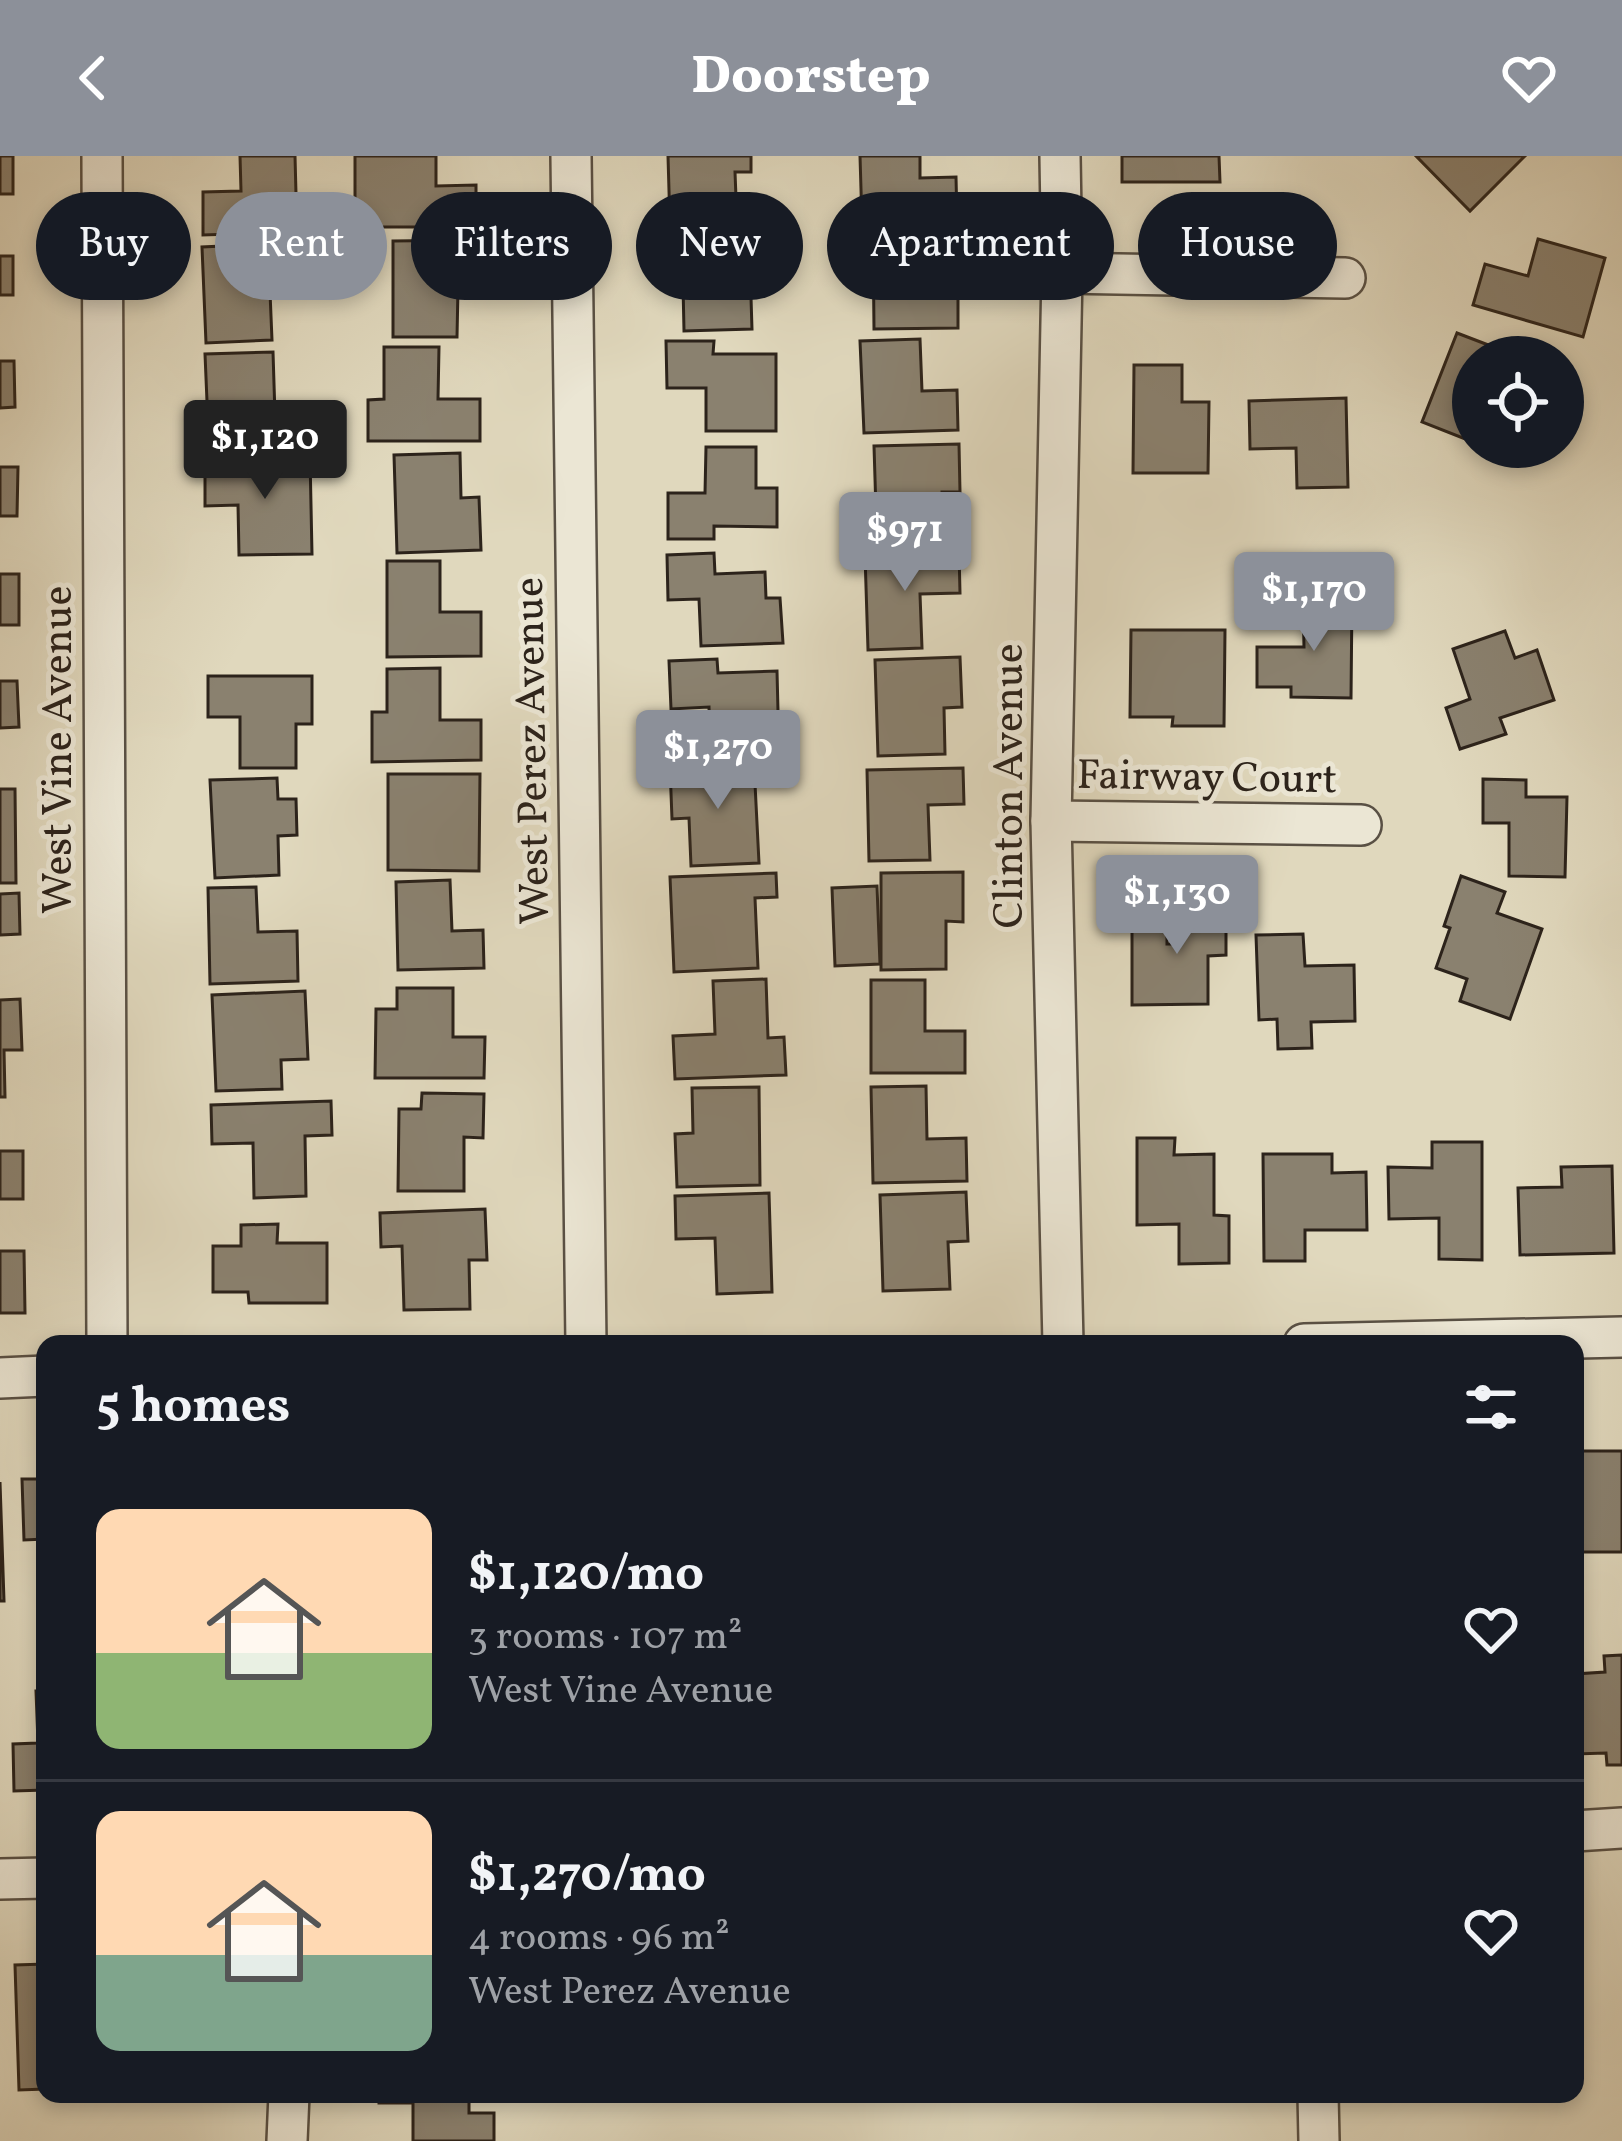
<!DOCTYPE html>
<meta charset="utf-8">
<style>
:root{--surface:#171b24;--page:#20242c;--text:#f1f3f6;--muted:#9ea1a6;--line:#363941;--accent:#8c9099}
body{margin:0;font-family:Vollkorn,serif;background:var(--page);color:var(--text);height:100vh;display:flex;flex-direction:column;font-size:45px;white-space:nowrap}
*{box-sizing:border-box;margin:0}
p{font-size:39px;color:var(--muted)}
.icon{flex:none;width:66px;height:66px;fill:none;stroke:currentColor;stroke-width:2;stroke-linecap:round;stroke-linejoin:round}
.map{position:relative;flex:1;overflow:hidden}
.sheet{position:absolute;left:36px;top:1179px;width:1548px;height:768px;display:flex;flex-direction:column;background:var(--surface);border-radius:24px;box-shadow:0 6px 18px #0003}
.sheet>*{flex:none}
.banner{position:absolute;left:36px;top:36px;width:1551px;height:108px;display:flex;gap:24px}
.tools{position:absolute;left:1452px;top:180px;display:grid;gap:24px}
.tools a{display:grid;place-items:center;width:132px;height:132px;border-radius:50%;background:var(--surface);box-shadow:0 6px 18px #0003;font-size:60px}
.price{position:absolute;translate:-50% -102px;padding:0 27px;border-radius:12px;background:var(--accent);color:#fff;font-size:39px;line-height:78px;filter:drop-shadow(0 3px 6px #0008)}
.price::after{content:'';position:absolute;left:50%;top:72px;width:36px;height:27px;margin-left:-18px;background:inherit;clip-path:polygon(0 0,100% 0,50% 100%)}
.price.selected{background:#222;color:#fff}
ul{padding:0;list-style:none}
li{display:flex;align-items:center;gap:36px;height:300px;padding:0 60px}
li+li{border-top:3px solid var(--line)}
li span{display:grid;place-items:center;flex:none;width:336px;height:240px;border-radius:24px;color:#555}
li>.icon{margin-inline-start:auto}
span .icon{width:144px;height:144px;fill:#fffc;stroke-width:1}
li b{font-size:51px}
h2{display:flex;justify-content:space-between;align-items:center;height:144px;padding:0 60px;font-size:51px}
.chip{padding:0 42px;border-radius:54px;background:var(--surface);box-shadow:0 6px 18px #0003;font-size:42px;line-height:108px}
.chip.selected{background:var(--accent);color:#fff}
header{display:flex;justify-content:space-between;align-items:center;height:156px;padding:0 60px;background:var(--accent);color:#fff;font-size:54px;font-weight:800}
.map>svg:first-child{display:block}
.building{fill:#8a816f;stroke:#2c231b;stroke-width:3}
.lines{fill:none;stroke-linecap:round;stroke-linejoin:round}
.street-casing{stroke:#595044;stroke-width:44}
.street{stroke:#ebe6d4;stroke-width:39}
.labels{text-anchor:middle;stroke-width:10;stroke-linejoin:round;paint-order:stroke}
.street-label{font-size:42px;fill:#2c231b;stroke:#ebe6d4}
</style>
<header><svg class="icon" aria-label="back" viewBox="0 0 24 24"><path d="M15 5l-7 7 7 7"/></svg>Doorstep<svg class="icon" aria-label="heart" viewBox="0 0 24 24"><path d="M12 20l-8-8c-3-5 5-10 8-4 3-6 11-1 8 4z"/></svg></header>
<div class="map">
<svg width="1622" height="1985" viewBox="0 0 1622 1985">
<rect width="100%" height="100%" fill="#e0d8bd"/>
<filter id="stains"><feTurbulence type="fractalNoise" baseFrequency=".00167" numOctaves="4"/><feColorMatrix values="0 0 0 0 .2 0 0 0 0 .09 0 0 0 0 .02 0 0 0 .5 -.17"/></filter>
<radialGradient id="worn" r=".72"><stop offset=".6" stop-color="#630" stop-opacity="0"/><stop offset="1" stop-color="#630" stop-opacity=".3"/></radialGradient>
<g class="building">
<rect x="0" y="0" width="13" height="38"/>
<path d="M240 0H295L297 76 203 79V36L241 35Z"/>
<path d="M355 0H436V30L476 29V71H355Z"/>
<path d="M668 0H751V16H735L737 67 670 69Z"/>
<path d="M860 0H920V22L956 21 957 64 862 67Z"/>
<path d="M1122 0H1219L1220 26H1122Z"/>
<path d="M1416 0H1525L1470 55Z"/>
<path d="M873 76H939V119L958 120V172L874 173Z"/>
<path d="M749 78 752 173 684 175 683 129H666L665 80Z"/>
<path d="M1538 83 1605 102 1583 181 1473 149 1485 108 1528 120Z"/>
<path d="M476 84V132H458L457 181H393V85Z"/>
<path d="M268 88 272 184 206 187 202 91Z"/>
<rect x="0" y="100" width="13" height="39"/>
<path d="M1457 177 1504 195 1502 201H1473V286L1422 266Z"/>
<path d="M920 183 922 235 957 234 958 274 864 277 860 185Z"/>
<path d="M666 185H714L713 198H776V275H706V232H667Z"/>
<path d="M384 191H439L438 243H480V285H368V244L384 243Z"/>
<path d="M273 196 276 291 209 293 205 198Z"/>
<path d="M0 205H14L15 251 0 252Z"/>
<path d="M1134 209H1182V246H1209L1208 317H1133Z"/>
<path d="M1346 242 1348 331 1297 332 1296 292 1250 293 1249 245Z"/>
<path d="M959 288 960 336H942L943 385 877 387 874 290Z"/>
<path d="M706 291H756V332H777V371L714 370V383H668V337H705Z"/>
<path d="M460 297 461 342 479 341 481 394 397 397 394 299Z"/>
<path d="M310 301 312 398 239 399 238 349 205 350V303Z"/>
<path d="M0 311H18L17 360H0Z"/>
<path d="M959 395 960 437 920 438 922 492 868 494 865 399Z"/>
<path d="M714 397 715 418 765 416 766 442H780L783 487 701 490 699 443 668 444 667 399Z"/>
<path d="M387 405H440V456H481V500L387 501Z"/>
<rect x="0" y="418" width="19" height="51"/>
<path d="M1303 442H1352L1351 542 1291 541V531H1257V491H1304Z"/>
<path d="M1131 474H1225L1224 570H1172L1173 561H1130Z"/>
<path d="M1505 475 1515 502 1537 494 1554 544 1500 562 1506 578 1460 593 1446 552 1470 543 1453 493Z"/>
<path d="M960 501 962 551 944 552 945 598 878 600 875 504Z"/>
<path d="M717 503 718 517 777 515 779 595 710 597 709 551 671 553 669 505Z"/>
<path d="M440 512V564H481V604L372 606V556H387V513Z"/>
<path d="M208 520H312V568H296V612H240V561H208Z"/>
<path d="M0 525H17L19 571 0 572Z"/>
<path d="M754 608 759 707 691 710 689 662 672 663 670 611Z"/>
<path d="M963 612 964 648 928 649 930 704 869 705 867 614Z"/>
<path d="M388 618H480L479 715 388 714Z"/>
<path d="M277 622 278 643H296L297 679 278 680 279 719 215 722 210 624Z"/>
<path d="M1483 623 1526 624V641H1567L1565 721 1509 720V667H1483Z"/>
<path d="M0 633H15L16 727H0Z"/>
<path d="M963 716V766L946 765V813L881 814V717Z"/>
<path d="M776 717 777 741 755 742 758 812 674 816 670 721Z"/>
<path d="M1461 720 1505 736 1497 757 1542 773 1510 863 1460 845 1467 823 1436 812 1450 772 1444 770Z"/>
<path d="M450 724 452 775 483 774 484 812 398 814 396 726Z"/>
<path d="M877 730 880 808 835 810 832 732Z"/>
<path d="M256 731 258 776 297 775 298 825 210 828 208 732Z"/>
<path d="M19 737 20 778 0 779V738Z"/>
<path d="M1180 750H1226V799L1208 800V848L1132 849V763H1167V788H1180Z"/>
<path d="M1303 778 1305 810 1354 809 1355 865 1311 866 1312 892 1278 893 1277 863 1259 864 1256 779Z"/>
<path d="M766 823 768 882 784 881 786 919 675 923 673 880 715 878 713 825Z"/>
<path d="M871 824H925V875H965V917H871Z"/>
<path d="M397 832H453V881H485L484 922H375L376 853H397Z"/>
<path d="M305 835 308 903 281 904 282 933 216 935 212 839Z"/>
<path d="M20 843 22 894H4L5 941H0V844Z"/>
<path d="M926 930 927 983 966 982 967 1025 873 1027 871 931Z"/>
<path d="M759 931 760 1029 677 1031 675 978 693 977 692 932Z"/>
<path d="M422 937 484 938 483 982 464 981V1035H398L399 953H421Z"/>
<path d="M331 945 332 979 305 980 306 1040 254 1042 253 987 212 988 211 949Z"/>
<path d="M1137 982H1175L1174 999 1214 998V1059L1229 1060V1107L1179 1108V1068L1137 1069Z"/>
<path d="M1432 986H1482V1104L1439 1103V1062L1389 1063 1388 1011 1432 1012Z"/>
<rect x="0" y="995" width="23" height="48"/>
<path d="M1263 998H1332V1017L1366 1016 1367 1074H1305V1105H1264Z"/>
<path d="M1612 1010 1614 1097 1520 1099 1518 1032 1562 1031 1561 1011Z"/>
<path d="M966 1036 968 1085 948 1086 950 1133 883 1135 880 1039Z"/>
<path d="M769 1037 772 1136 717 1138 715 1082 676 1083 675 1040Z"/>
<path d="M485 1053 487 1104H469L470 1153 404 1154 402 1090 381 1091 380 1057Z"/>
<path d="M278 1068 277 1087H327V1147H249L248 1136H213V1090H241V1069Z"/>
<path d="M0 1095H24L25 1157H0Z"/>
<rect x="1575" y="1295" width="47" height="101"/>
<path d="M22 1323H45V1383L24 1384Z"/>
<path d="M0 1326 4 1445H0Z"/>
<path d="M1622 1499V1609H1607L1606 1597 1575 1598V1518L1605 1516 1604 1500Z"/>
<path d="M36 1535H45V1634L14 1635 13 1588 38 1587Z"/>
<path d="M1575 1776H1577L1578 1897H1575Z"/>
<path d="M45 1808V1933L19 1934 15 1809Z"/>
<path d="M379 1938H469V1957H494V1985H413V1947H379Z"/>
</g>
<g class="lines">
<defs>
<g id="street">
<path d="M102 0 107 1188"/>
<path d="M571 0 586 1188"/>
<path d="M1060 0 1062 117 1051 665 1063 1188"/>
<path d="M1062 117 1345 122"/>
<path d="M1051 665 1361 669"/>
<path d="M1304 1188 1622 1181"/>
<path d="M0 1222 45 1220"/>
<path d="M1575 1675 1622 1672"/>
<path d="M0 1723 45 1722"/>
<path d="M1318 1938 1319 1985"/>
<path d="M287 1985 289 1938"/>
</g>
</defs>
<use href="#street" class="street-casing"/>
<use href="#street" class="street"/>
</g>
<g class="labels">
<g class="street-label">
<text transform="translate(56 594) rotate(-90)" y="15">West Vine Avenue</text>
<text transform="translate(530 595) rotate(-91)" y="15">West Perez Avenue</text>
<text transform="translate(1207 619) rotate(1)" y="15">Fairway Court</text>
<text transform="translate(1007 630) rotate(-90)" y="15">Clinton Avenue</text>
</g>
</g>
<rect width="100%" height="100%" filter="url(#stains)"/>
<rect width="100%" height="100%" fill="url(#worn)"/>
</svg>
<div class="tools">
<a><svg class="icon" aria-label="locate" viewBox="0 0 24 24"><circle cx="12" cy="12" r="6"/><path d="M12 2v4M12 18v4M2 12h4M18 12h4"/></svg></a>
</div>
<b class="price selected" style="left:265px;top:346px">$1,120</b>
<b class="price" style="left:905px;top:438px">$971</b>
<b class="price" style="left:1314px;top:498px">$1,170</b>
<b class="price" style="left:718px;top:656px">$1,270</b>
<b class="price" style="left:1177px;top:801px">$1,130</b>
<div class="banner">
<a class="chip">Buy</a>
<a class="chip selected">Rent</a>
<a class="chip">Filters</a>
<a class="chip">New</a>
<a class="chip">Apartment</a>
<a class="chip">House</a>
</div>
<section class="sheet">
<h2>5 homes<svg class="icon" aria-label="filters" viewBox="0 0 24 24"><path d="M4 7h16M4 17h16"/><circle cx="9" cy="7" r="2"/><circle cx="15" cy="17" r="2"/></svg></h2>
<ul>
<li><span style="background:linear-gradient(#ffd9b3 60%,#8fb573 0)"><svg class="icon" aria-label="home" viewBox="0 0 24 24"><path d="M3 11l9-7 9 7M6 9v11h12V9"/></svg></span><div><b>$1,120/mo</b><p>3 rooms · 107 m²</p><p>West Vine Avenue</p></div><svg class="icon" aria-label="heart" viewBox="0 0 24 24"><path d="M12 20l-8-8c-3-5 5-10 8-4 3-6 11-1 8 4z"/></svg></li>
<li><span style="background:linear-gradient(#ffd9b3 60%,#7fa58c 0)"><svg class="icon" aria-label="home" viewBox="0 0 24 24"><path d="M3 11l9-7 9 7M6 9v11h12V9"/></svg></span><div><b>$1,270/mo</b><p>4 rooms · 96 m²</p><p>West Perez Avenue</p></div><svg class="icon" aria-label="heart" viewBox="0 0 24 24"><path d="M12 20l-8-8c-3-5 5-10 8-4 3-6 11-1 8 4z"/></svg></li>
</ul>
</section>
</div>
